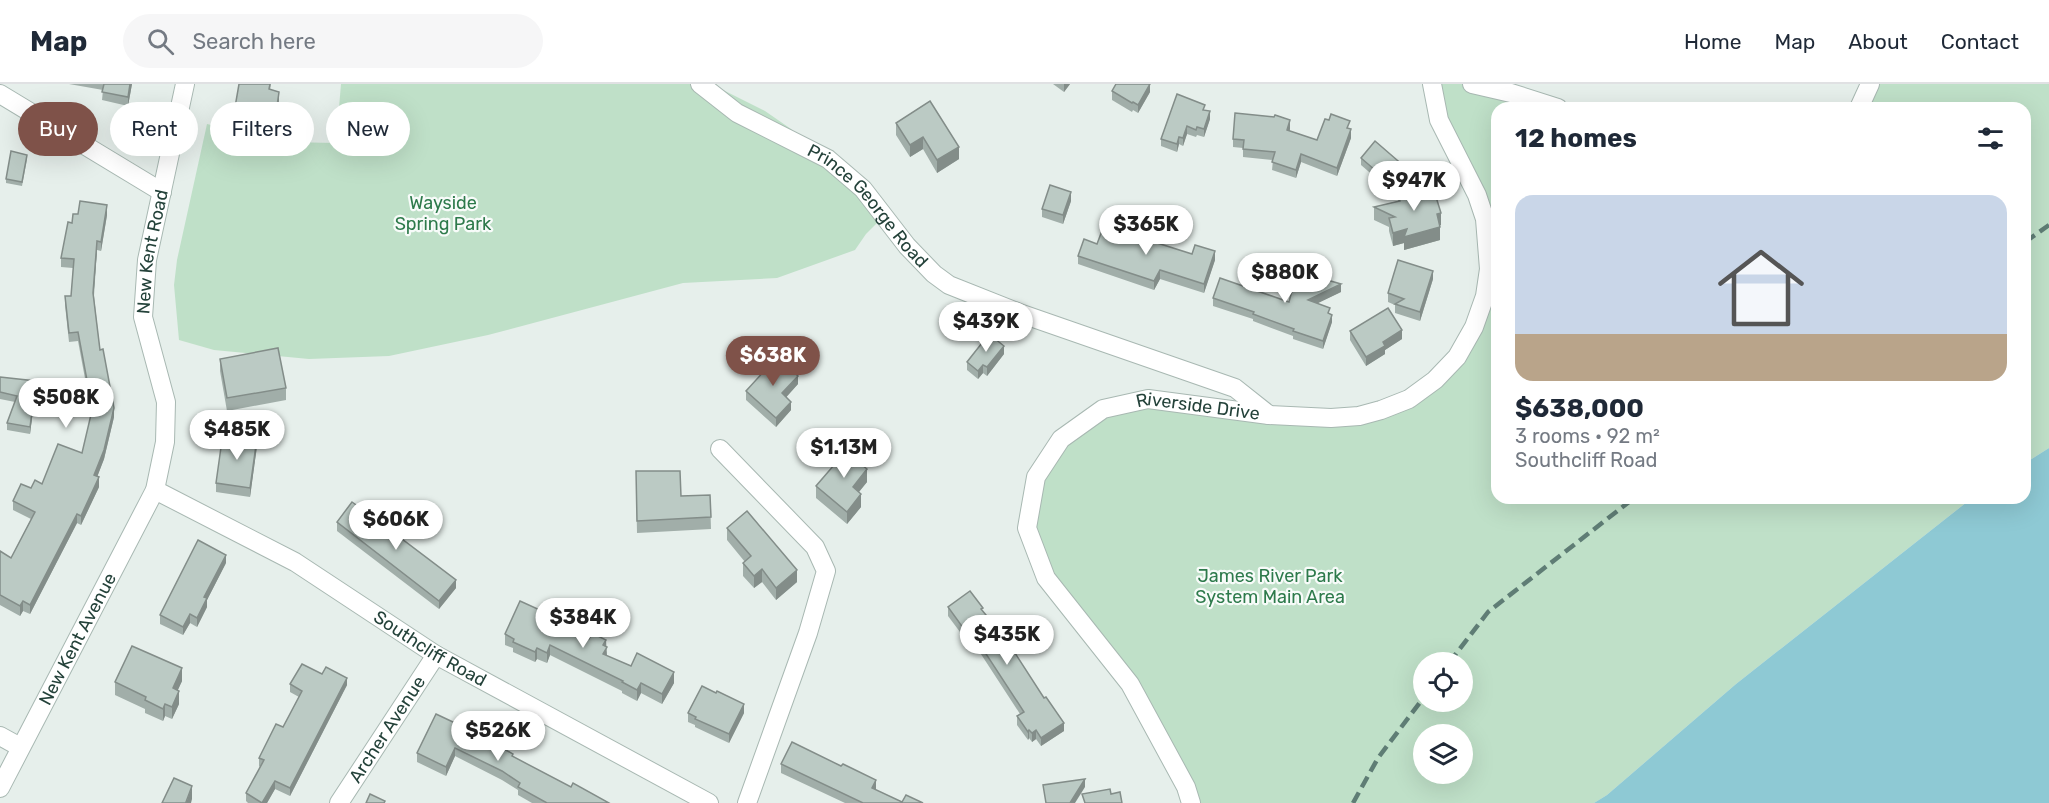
<!DOCTYPE html>
<meta charset="utf-8">
<style>
:root{--surface:#fff;--page:#f6f6f7;--text:#1f2937;--muted:#747a83;--line:#e0e1e3;--accent:#7f5249}
body{margin:0;font-family:Rubik,sans-serif;background:var(--page);color:var(--text);height:100vh;display:flex;flex-direction:column;font-size:22px;white-space:nowrap}
*{box-sizing:border-box;margin:0}
p{font-size:20px;color:var(--muted)}
.icon{flex:none;width:33px;height:33px;fill:none;stroke:currentColor;stroke-width:2;stroke-linecap:round;stroke-linejoin:round}
.map{position:relative;flex:1;overflow:hidden}
.side{position:absolute;left:1491px;top:18px;width:540px;height:402px;display:flex;flex-direction:column;background:var(--surface);border-radius:18px;box-shadow:0 6px 24px #0002}
.side>*{flex:none}
.top-card{position:absolute;left:18px;top:18px;width:570px;height:54px;display:flex;gap:12px}
.fabs{position:absolute;left:1413px;top:568px;display:grid;gap:12px}
.fabs a{display:grid;place-items:center;width:60px;height:60px;border-radius:50%;background:var(--surface);box-shadow:0 6px 24px #0002;font-size:30px}
.price{position:absolute;translate:-50% -51px;padding:0 14px;border-radius:21px;background:#fff;color:#222;font-size:20px;line-height:39px;filter:drop-shadow(0 2px 3px #0008)}
.price::after{content:'';position:absolute;left:50%;top:36px;width:18px;height:14px;margin-left:-9px;background:inherit;clip-path:polygon(0 0,100% 0,50% 100%)}
.price.on{background:var(--accent);color:#fff}
ul{padding:0;list-style:none}
li{display:grid;align-content:center;gap:12px;height:318px;padding:0 24px}
li+li{border-top:2px solid var(--line)}
li span{display:grid;place-items:center;height:186px;border-radius:18px;color:#555}
li>.icon{margin-inline-start:auto}
span .icon{width:108px;height:108px;fill:#fffc;stroke-width:1}
li b{font-size:26px}
h2{display:flex;justify-content:space-between;align-items:center;height:72px;padding:0 24px;font-size:26px}
.tag{padding:0 21px;border-radius:27px;background:var(--surface);box-shadow:0 6px 24px #0002;font-size:21px;line-height:54px}
.tag.on{background:var(--accent);color:#fff}
header{display:flex;align-items:center;gap:36px;box-sizing:border-box;height:84px;padding:0 30px;background:var(--surface);border-bottom:2px solid var(--line)}
header strong{font-size:28px}
nav{display:flex;gap:33px;margin-inline-start:auto;font-size:21px}
.search{width:420px;height:54px;background:var(--page);display:flex;align-items:center;gap:15px;box-sizing:border-box;padding:0 21px;border-radius:33px;color:var(--muted);font-size:22px}
.map>svg:first-child{display:block}
.green{fill:#bfe0c8;fill-rule:evenodd}
.water{fill:#8ec9d4}
.lines{fill:none;stroke-linecap:round;stroke-linejoin:round}
.minor-casing{stroke:#a8b8b2;stroke-width:20}
.tertiary-casing{stroke:#a8b8b2;stroke-width:20}
.minor{stroke:#fff;stroke-width:18}
.tertiary{stroke:#fff;stroke-width:18}
.rail{stroke:#5f7d75;stroke-width:4.5;stroke-dasharray:12 6;stroke-linecap:butt}
.wall{fill:#a1aea9}
.shaded-wall{fill:#838d89}
.building{fill:#bbcac4;stroke:#838d89;stroke-width:1.5}
.labels{text-anchor:middle;stroke-width:4.5;stroke-linejoin:round;paint-order:stroke}
.park-label{font-size:18px;fill:#2d7a4b;stroke:#f7fbf9}
.street-label{font-size:18px;fill:#24423a;stroke:#f7fbf9}
</style>
<header>
<strong>Map</strong>
<div class="search"><svg class="icon" aria-label="search" viewBox="0 0 24 24"><circle cx="10" cy="10" r="6"/><path d="M15 15l6 6"/></svg>Search here</div>
<nav><a>Home</a><a>Map</a><a>About</a><a>Contact</a></nav>
</header>
<div class="map">
<svg width="2049" height="719" viewBox="0 0 2049 719">
<rect width="100%" height="100%" fill="#e6efeb"/>
<g class="green">
<path d="M341 0H711L765 27 791 45 884 132 866 150 855 166 777 194 683 199 488 251 389 272 309 275 214 266 179 256 174 201 177 176 207 40 286 58 336 59Z"/>
<path d="M1432 0H1472L1558 24H1497V414H1972L1736 600 1607 711 1594 719H1191L1130 600 1046 494 1027 444 1036 393 1103 325 1148 315 1307 334 1409 315 1474 243 1488 156ZM1424 579H1462V618H1424ZM1424 651H1462V690H1424Z"/>
<path d="M1865 0H2049V364L2025 379V24H1851Z"/>
</g>
<path class="water" d="M2049 364V719H1594L1607 711 1736 600 1972 414H2025V379Z"/>
<g class="lines">
<defs>
<g id="minor">
<path id="s1" d="M700 0 737 29 828 75 863 105 907 162 934 190 949 201 1022 230 1235 304 1269 331"/>
<path d="M0 10 162 108"/>
<path d="M720 365 815 463 826 487 808 549 747 719"/>
<path id="s2" d="M155 406 295 478 436 571 709 719"/>
<path d="M0 652 20 663"/>
<path id="s3" d="M0 704 155 406 165 358 166 318 143 233 147 176 185 0"/>
<path id="s4" d="M339 719 436 571"/>
</g>
<g id="tertiary">
<path d="M1472 0 1511 9 1558 24"/>
<path d="M1859 24 1870 0"/>
<path id="s5" d="M1191 719 1186 703 1130 600 1046 494 1027 444 1036 393 1061 355 1103 325 1148 315 1269 331 1331 334 1359 332 1381 326 1409 315 1435 296 1457 273 1474 243 1485 212 1489 185 1485 135 1477 111 1439 36 1432 0"/>
</g>
</defs>
<use href="#minor" class="minor-casing"/>
<use href="#tertiary" class="tertiary-casing"/>
<use href="#minor" class="minor"/>
<use href="#tertiary" class="tertiary"/>
<g class="rail">
<path d="M2025 158 2049 141"/>
<path d="M1449 579 1488 528 1634 414"/>
<path d="M1353 719 1378 674 1424 613"/>
</g>
</g>
<g class="wall">
<path d="M69 0H132L128 22 102 16 103 6Z"/>
<path d="M239 0H271L270 6 279 16 276 38 235 31V23Z"/>
<path d="M1053 0H1070L1064 8Z"/>
<path d="M1112 7 1150 8 1138 29 1133 26 1132 28 1112 16Z"/>
<path d="M930 17 959 75 937 89 923 65 910 73 896 51V39Z"/>
<path d="M1205 27 1210 35 1204 53 1197 51 1196 53 1187 50 1183 62 1179 60 1177 68 1161 62V55Z"/>
<path d="M1274 33 1290 45 1289 47 1317 56 1350 45 1351 54 1337 92 1301 78 1296 94 1272 86 1273 76 1243 73V64L1233 63V55Z"/>
<path d="M1361 74 1412 96 1397 112 1361 81Z"/>
<path d="M27 75 22 102 6 99V95Z"/>
<path d="M1398 111 1441 141H1440V156L1404 166V159L1393 162 1389 147V143L1374 136V123L1398 117Z"/>
<path d="M1071 117 1063 140 1042 133V125Z"/>
<path d="M78 130 107 131 101 167 97 166 94 212 100 266 114 333 104 375 97 393 99 403 81 441 77 439 30 530 23 527 20 532 0 521V467L11 474 31 435 13 426V417L31 404 42 400 82 369 95 315 89 316 78 257 69 258 65 221V212H71L73 184 61 183V174L72 139Z"/>
<path d="M1131 151 1192 170 1215 176 1204 209 1160 195 1154 206 1078 180V172L1097 160Z"/>
<path d="M1433 195 1420 237 1395 229V221L1388 218V209Z"/>
<path d="M1341 208 1317 219 1330 230 1332 238 1323 265 1293 255V252L1253 237V235L1213 222V214L1289 218Z"/>
<path d="M1350 247 1402 255 1385 266V270L1366 282 1350 256Z"/>
<path d="M1004 270 987 292 983 289 978 295 967 286V278Z"/>
<path d="M220 275 286 304V316L227 327 220 287Z"/>
<path d="M0 293 36 303 30 350 7 346V339L15 318 0 315Z"/>
<path d="M798 300 786 313 791 326 776 343 746 316V307Z"/>
<path d="M257 362 250 413 216 408V399Z"/>
<path d="M864 381 863 382 867 398 859 408 861 423 847 440 816 414V402Z"/>
<path d="M636 399 681 412 710 411 711 445 637 449Z"/>
<path d="M337 438 384 441 456 504 439 525 337 447Z"/>
<path d="M727 444 797 498 776 516 762 498 754 504 743 492V479L745 478 727 456Z"/>
<path d="M226 479 207 516V523L197 543 190 539 183 551 160 540V531Z"/>
<path d="M948 523 983 527 1064 647 1041 662 1036 655 1032 658 1029 654 1028 656 1017 641V632L1020 630 977 564 971 559 969 560 948 532Z"/>
<path d="M551 535 606 563 607 572 674 599 662 620 641 609 637 617 622 609V607L550 571 547 579 537 575 535 578 513 568V564L505 561V550Z"/>
<path d="M182 597 177 607 179 620 172 635 165 632 163 637 145 629V625L115 611V598Z"/>
<path d="M290 600 347 601 290 712 275 705 267 719H248L246 717V709L260 683 259 682V674L283 643 299 613 290 608Z"/>
<path d="M716 609 744 629 729 659 695 643V641L688 638V629Z"/>
<path d="M436 630 513 673 571 703 609 719H532L518 711V706L502 696 455 672 446 692 417 678V669Z"/>
<path d="M781 680 876 705 875 706 902 718 923 719H845L781 689Z"/>
</g>
<g class="shaded-wall">
<path d="M130 0H132L128 22V13Z"/>
<path d="M1064 0H1070L1064 8Z"/>
<path d="M1150 0V8L1138 29V21Z"/>
<path d="M279 8V16L276 38V29Z"/>
<path d="M1210 27V35L1204 53V45Z"/>
<path d="M1290 36V45L1287 55V46Z"/>
<path d="M1187 42V50L1183 62V54Z"/>
<path d="M1351 45V54L1337 92V84Z"/>
<path d="M923 53V65L910 73V61Z"/>
<path d="M1179 53V60L1177 68V60Z"/>
<path d="M959 63V75L937 89V76Z"/>
<path d="M1301 70V78L1296 94V86Z"/>
<path d="M1412 89V96L1397 112V105Z"/>
<path d="M1071 108V117L1063 140V131Z"/>
<path d="M107 121V131L101 167V158Z"/>
<path d="M1441 129V141L1437 142V130Z"/>
<path d="M1440 143V156L1404 166V159L1393 162V149L1407 145Z"/>
<path d="M97 157V166L93 218V209Z"/>
<path d="M1215 167V176L1204 209V200Z"/>
<path d="M1160 186V195L1154 206V197Z"/>
<path d="M1433 187V195L1420 237V228Z"/>
<path d="M1341 200V208L1308 224V216Z"/>
<path d="M1332 231V238L1323 265V257Z"/>
<path d="M1402 246V255L1385 266V270L1366 282V273L1383 258Z"/>
<path d="M1004 262V270L987 292V283Z"/>
<path d="M983 281V289L978 295V287Z"/>
<path d="M798 292V300L782 318V309Z"/>
<path d="M36 297V303L30 350V343Z"/>
<path d="M791 318V326L776 343V334Z"/>
<path d="M114 324V333L104 375 94 401V391Z"/>
<path d="M257 354V362L250 413V404Z"/>
<path d="M864 369V381L857 389V377Z"/>
<path d="M867 385V398L853 415V403Z"/>
<path d="M99 393V403L81 441V432Z"/>
<path d="M861 410V423L847 440V428Z"/>
<path d="M77 430V439L30 530V521Z"/>
<path d="M226 471V479L207 516V523L197 543V534L204 513Z"/>
<path d="M762 485V498L754 504V492Z"/>
<path d="M797 486V498L776 516V504Z"/>
<path d="M456 496V504L439 525V517Z"/>
<path d="M23 517V527L20 532V522Z"/>
<path d="M190 530V539L183 551V543Z"/>
<path d="M971 550V559L969 560V552Z"/>
<path d="M606 556 607 574 603 581V561Z"/>
<path d="M550 561V571L547 579V569Z"/>
<path d="M537 564V575L535 578V568Z"/>
<path d="M182 584V597L173 617V604Z"/>
<path d="M674 588V599L662 620V610Z"/>
<path d="M347 594V601L290 712V704Z"/>
<path d="M641 599V609L637 617V606Z"/>
<path d="M179 607V620L172 635V623Z"/>
<path d="M165 620V632L163 637V625Z"/>
<path d="M744 620V629L729 659V650Z"/>
<path d="M1064 639V647L1041 662V654Z"/>
<path d="M1029 646V654L1028 656V648Z"/>
<path d="M1036 646V655L1032 658V649Z"/>
<path d="M455 664V672L446 692V683Z"/>
<path d="M1085 695V703L1075 719H1070Z"/>
<path d="M876 696V705L872 713V704Z"/>
<path d="M275 697V705L267 719H262Z"/>
<path d="M192 702V715L191 719H186Z"/>
</g>
<g class="building">
<path d="M104 0H130L128 13 102 8Z"/>
<path d="M239 0H270L269 5 279 8 276 29 235 23Z"/>
<path d="M1116 0H1150L1138 21 1133 18 1132 19 1112 7Z"/>
<path d="M1177 10 1205 21 1203 26 1210 27 1204 45 1197 43 1196 46 1187 42 1183 54 1179 53 1177 60 1161 55Z"/>
<path d="M930 17 959 63 937 76 923 53 910 61 896 39Z"/>
<path d="M1235 29 1274 33 1275 31 1290 36 1287 46 1317 56 1325 35 1329 36 1331 30 1350 37 1347 44 1351 45 1337 84 1301 70 1296 86 1272 78 1275 68 1243 65 1244 56 1233 55Z"/>
<path d="M1375 57 1412 89 1397 105 1361 74Z"/>
<path d="M11 67 27 71 22 98 6 95Z"/>
<path d="M1050 101 1071 108 1063 131 1042 125Z"/>
<path d="M1428 102 1432 114 1436 113 1441 129 1437 130 1440 143 1404 153 1407 145 1393 149 1389 134 1395 133 1374 123 1400 117 1398 111Z"/>
<path d="M80 117 107 121 101 158 97 157 93 209 100 266 103 265 114 324 104 366 94 391 99 393 81 432 77 430 30 521 23 517 20 522 0 511V467L11 474 35 428 13 417 21 400 31 404 35 396 42 400 58 360 82 369 97 305 89 307 78 248 69 249 65 212H71L74 175 61 174 68 138 72 139 73 130H78Z"/>
<path d="M1106 136 1131 146 1129 150 1192 170 1195 161 1215 167 1204 200 1160 186 1154 197 1078 172 1084 155 1097 160Z"/>
<path d="M1398 176 1433 187 1420 228 1395 220 1404 215 1388 209Z"/>
<path d="M1303 189 1341 200 1308 216 1330 224 1328 229 1332 231 1323 257 1293 247 1294 245 1253 230 1254 228 1213 214 1220 194 1289 218 1296 191 1302 193Z"/>
<path d="M1388 224 1402 246 1383 258 1385 262 1366 273 1350 247Z"/>
<path d="M989 250 1004 262 987 283 983 281 978 287 967 278Z"/>
<path d="M278 264 286 304 227 314 220 275Z"/>
<path d="M777 273 798 292 782 309 791 318 776 334 746 307Z"/>
<path d="M0 293 36 297 30 343 7 339 17 312 0 308Z"/>
<path d="M223 349 257 354 250 404 216 399Z"/>
<path d="M853 359 864 369 857 377 867 385 853 403 861 410 847 428 816 402Z"/>
<path d="M636 387H680L681 412 710 411 711 433 637 437Z"/>
<path d="M352 418 366 428 369 424 384 435 381 439 456 496 439 517 337 438Z"/>
<path d="M747 427 797 486 776 504 762 485 754 492 743 479 751 472 727 444Z"/>
<path d="M198 456 226 471 204 513 207 514 197 534 190 530 183 543 160 531Z"/>
<path d="M970 507 983 524 981 525 1006 555 1044 614 1046 613 1064 639 1041 654 1036 646 1032 649 1029 646 1028 648 1017 632 1024 628 977 556 971 550 969 552 948 523Z"/>
<path d="M520 517 551 531 549 535 589 555 592 549 606 556 603 561 607 563 603 570 631 582 637 569 674 588 662 610 641 599 637 606 622 598 623 597 550 561 547 569 537 564 535 568 513 558 514 555 505 550Z"/>
<path d="M132 562 182 584 173 604 179 607 172 623 165 620 163 625 145 616 146 613 115 598Z"/>
<path d="M302 580 322 590 326 583 347 594 290 704 275 697 262 719 246 709 264 676 259 674 276 640 283 643 302 607 290 600Z"/>
<path d="M702 602 716 609 717 607 744 620 729 650 695 635 696 633 688 629Z"/>
<path d="M436 630 472 647 513 670 512 672 571 703 573 699 609 719H547L518 703 520 699 502 687 455 664 446 683 417 669Z"/>
<path d="M792 658 841 682 843 680 876 696 872 704 902 718 906 711 923 719H863L781 680Z"/>
<path d="M174 694 192 702 186 718 187 719H162Z"/>
<path d="M1085 695 1070 719H1046L1043 701Z"/>
<path d="M1110 705 1111 710 1120 708 1122 719H1085L1082 710Z"/>
<path d="M370 710 385 717 384 719H366Z"/>
</g>
<g class="labels">
<g class="park-label">
<text x="443" y="125">Wayside<tspan x="443" dy="21">Spring Park</tspan></text>
<text x="1270" y="498">James River Park<tspan x="1270" dy="21">System Main Area</tspan></text>
</g>
<g class="street-label">
<text dy="6" stroke="none"><textPath href="#s1" startOffset="210">Prince George Road</textPath></text>
<text dy="6" stroke="none"><textPath href="#s3" startOffset="579">New Kent Road</textPath></text>
<text dy="6" stroke="none"><textPath href="#s5" startOffset="568">Riverside Drive</textPath></text>
<text dy="6" stroke="none"><textPath href="#s3" startOffset="168">New Kent Avenue</textPath></text>
<text dy="6" stroke="none"><textPath href="#s2" startOffset="318">Southcliff Road</textPath></text>
<text dy="6" stroke="none"><textPath href="#s4" startOffset="88">Archer Avenue</textPath></text>
</g>
</g>
</svg>
<div class="fabs">
<a><svg class="icon" aria-label="locate" viewBox="0 0 24 24"><circle cx="12" cy="12" r="6"/><path d="M12 2v4M12 18v4M2 12h4M18 12h4"/></svg></a>
<a><svg class="icon" aria-label="layers" viewBox="0 0 24 24"><path d="M12 4l9 5-9 5-9-5zM3 14l9 5 9-5"/></svg></a>
</div>
<b class="price" style="left:1414px;top:128px">$947K</b>
<b class="price" style="left:1146px;top:172px">$365K</b>
<b class="price" style="left:1285px;top:220px">$880K</b>
<b class="price" style="left:986px;top:269px">$439K</b>
<b class="price on" style="left:773px;top:303px">$638K</b>
<b class="price" style="left:66px;top:345px">$508K</b>
<b class="price" style="left:237px;top:377px">$485K</b>
<b class="price" style="left:844px;top:395px">$1.13M</b>
<b class="price" style="left:396px;top:467px">$606K</b>
<b class="price" style="left:583px;top:565px">$384K</b>
<b class="price" style="left:1007px;top:582px">$435K</b>
<b class="price" style="left:498px;top:678px">$526K</b>
<div class="top-card">
<a class="tag on">Buy</a>
<a class="tag">Rent</a>
<a class="tag">Filters</a>
<a class="tag">New</a>
</div>
<section class="side">
<h2>12 homes<svg class="icon" aria-label="filters" viewBox="0 0 24 24"><path d="M4 7h16M4 17h16"/><circle cx="9" cy="7" r="2"/><circle cx="15" cy="17" r="2"/></svg></h2>
<ul>
<li><span style="background:linear-gradient(#c9d6e8 75%,#b9a48a 0)"><svg class="icon" aria-label="home" viewBox="0 0 24 24"><path d="M3 11l9-7 9 7M6 9v11h12V9"/></svg></span><div><b>$638,000</b><p>3 rooms · 92 m²</p><p>Southcliff Road</p></div></li>
</ul>
</section>
</div>
